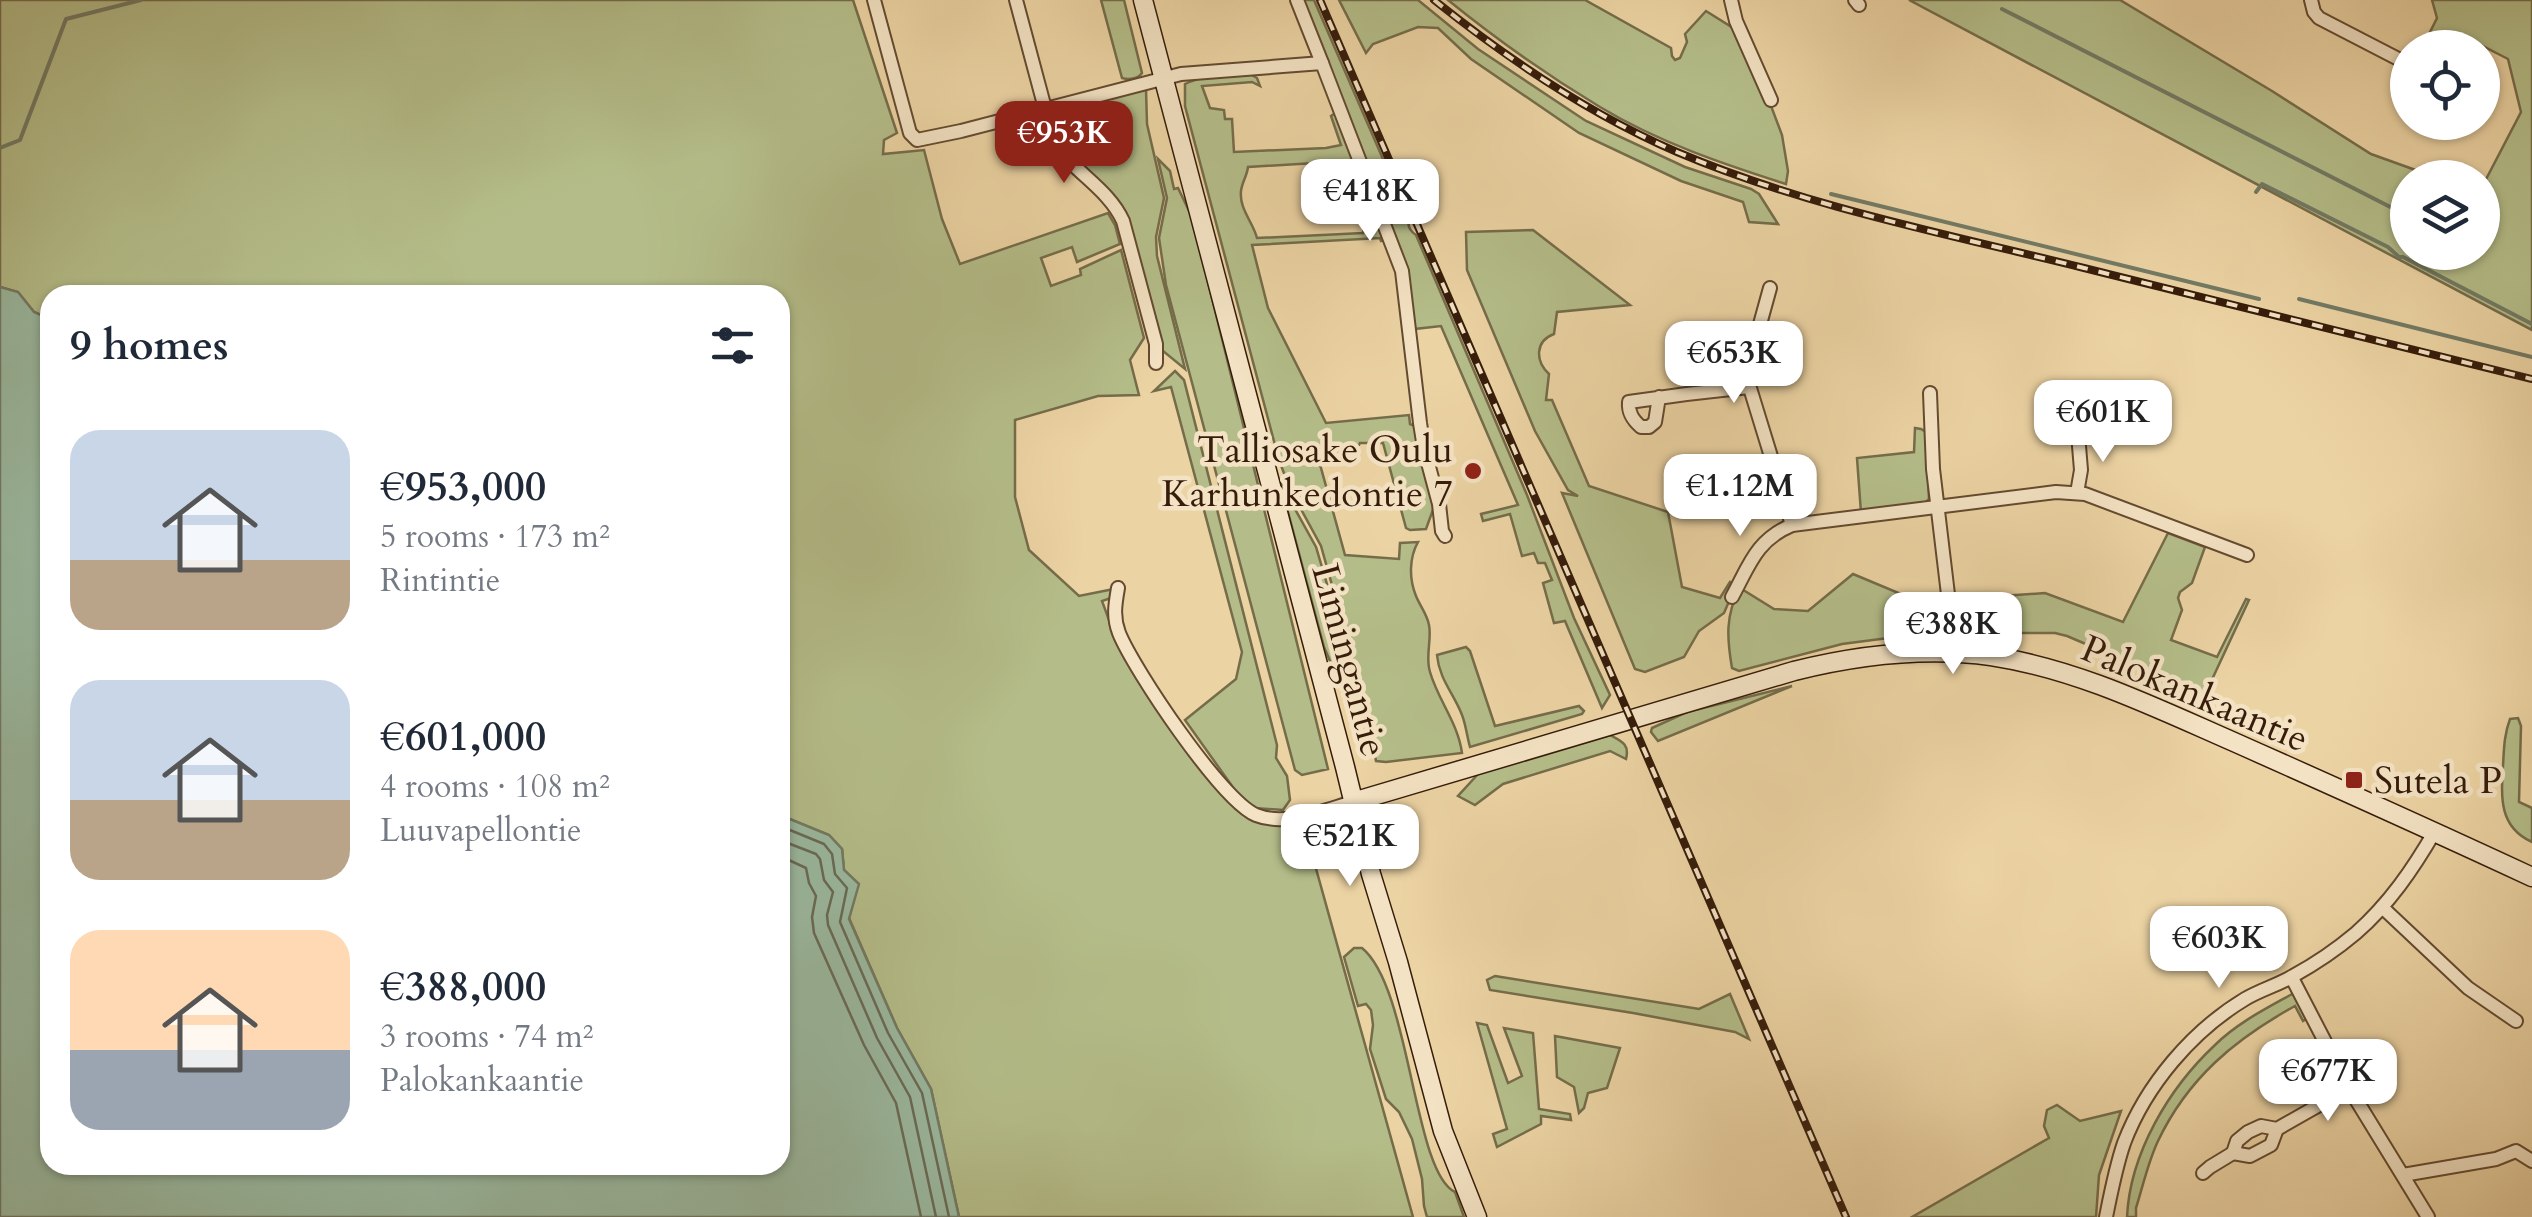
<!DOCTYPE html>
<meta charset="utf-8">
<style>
:root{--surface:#fff;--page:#f2f2f3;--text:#1f2937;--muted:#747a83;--accent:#8f2418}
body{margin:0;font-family:Cardo,serif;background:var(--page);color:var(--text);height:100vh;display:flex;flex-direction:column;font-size:38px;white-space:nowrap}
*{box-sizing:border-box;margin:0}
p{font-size:32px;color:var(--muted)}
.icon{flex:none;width:55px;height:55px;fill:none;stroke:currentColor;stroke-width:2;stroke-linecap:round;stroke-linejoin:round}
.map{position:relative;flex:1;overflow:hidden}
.details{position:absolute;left:40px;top:285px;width:750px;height:890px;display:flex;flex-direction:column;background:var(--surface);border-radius:30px;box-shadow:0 2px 8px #0004}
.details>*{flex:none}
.buttons{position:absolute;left:2390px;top:30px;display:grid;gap:20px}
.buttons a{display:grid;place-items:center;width:110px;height:110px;border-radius:50%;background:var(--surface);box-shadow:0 2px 8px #0004;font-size:50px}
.price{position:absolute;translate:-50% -85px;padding:0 22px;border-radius:20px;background:#fff;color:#222;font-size:32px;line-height:65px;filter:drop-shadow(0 2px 5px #0008)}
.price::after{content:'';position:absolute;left:50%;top:60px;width:30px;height:22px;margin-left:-15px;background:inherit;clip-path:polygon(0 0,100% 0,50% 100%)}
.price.selected{background:var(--accent);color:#fff}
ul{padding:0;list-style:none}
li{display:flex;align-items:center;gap:30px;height:250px;padding:0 30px}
li span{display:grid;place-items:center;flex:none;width:280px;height:200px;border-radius:30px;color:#555}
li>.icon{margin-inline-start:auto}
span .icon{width:120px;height:120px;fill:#fffc;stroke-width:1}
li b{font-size:42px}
h2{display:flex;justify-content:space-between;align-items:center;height:120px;padding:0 30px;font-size:42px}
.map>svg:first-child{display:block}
.green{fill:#b4bd89;stroke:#756c4a;stroke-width:2.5}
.water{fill:#9ab9a0;stroke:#727a64;stroke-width:2.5}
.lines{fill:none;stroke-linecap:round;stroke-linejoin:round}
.shore{stroke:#686a55;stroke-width:2.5}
.stream{stroke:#727a64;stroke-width:4}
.street-casing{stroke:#644a30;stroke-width:16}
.secondary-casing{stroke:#361c0a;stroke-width:21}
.street{stroke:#f3e2c3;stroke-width:12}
.secondary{stroke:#f3e2c3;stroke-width:18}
.rail-casing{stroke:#361c0a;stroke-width:8}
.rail{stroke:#f3e2c3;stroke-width:4;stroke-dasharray:11;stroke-linecap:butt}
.poi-dot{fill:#8f2418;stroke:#f3e2c3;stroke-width:4}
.labels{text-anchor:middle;stroke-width:9;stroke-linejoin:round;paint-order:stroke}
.poi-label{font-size:38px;fill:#361c0a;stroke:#f3e2c3;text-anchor:end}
.street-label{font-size:38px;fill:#361c0a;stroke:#f3e2c3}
</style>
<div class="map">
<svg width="2532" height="1217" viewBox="0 0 2532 1217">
<rect width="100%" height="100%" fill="#ecd3a3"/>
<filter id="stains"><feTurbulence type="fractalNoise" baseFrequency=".002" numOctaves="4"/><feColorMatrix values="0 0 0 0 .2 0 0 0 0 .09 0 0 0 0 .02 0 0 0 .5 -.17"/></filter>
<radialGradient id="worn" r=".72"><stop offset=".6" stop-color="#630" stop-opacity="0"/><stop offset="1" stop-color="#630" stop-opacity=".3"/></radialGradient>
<g class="green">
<path d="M0 0H853L897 133 884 140 883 154 924 150 942 219 960 264 1108 213 1115 225 1120 244 1077 262 1072 247 1041 258 1051 286 1081 275 1080 269 1121 250 1144 338 1130 360 1139 395 1098 396 1015 420V497L1029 550 1079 596 1114 589 1111 598 1102 601 1113 631 1247 817 1303 822 1413 1217H959L931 1089 897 1028 849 918 858 884 844 870 842 849 829 835 780 815V295H50V319L34 312 18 292 0 287Z"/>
<path d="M1101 0H1124L1142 73C1138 79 1129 80 1122 78Z"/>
<path d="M1302 0H1314L1409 219C1407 226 1410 231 1416 235L1527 495 1574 618 1610 695 1602 708 1565 621 1554 623 1543 583 1552 580 1545 563H1538L1534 553 1522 556 1510 514 1483 521 1481 514 1518 505 1441 326 1414 329 1406 269 1396 238Z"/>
<path d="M1339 0H1418L1478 49 1586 121 1685 167 1751 189 1759 194 1778 224 1749 222 1743 202 1681 181 1579 133 1471 59 1438 28 1418 27 1373 44 1366 53Z"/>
<path d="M1448 0H1585L1671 48 1672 56 1675 60 1680 58 1687 42 1685 34 1706 11 1733 28 1762 82 1782 135 1788 171 1786 184C1723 164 1658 142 1600 107 1547 75 1496 39 1448 0Z"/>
<path d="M1909 0H2120L2272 91 2371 154 2435 177 2408 178V252H2482L2483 185 2521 112 2508 59 2465 37 2459 47H2431L2424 44 2437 18 2432 0H2532V330Z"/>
<path d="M1250 74 1257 78 1260 86 1252 82 1202 86 1210 108 1224 110 1225 119H1232L1234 152 1326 148 1341 145 1331 116 1334 114 1339 116 1355 164H1351L1348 161 1248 167C1247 176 1242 182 1241 191 1239 209 1253 222 1257 238L1363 233 1364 227 1378 226 1384 240 1381 241 1380 238 1252 245 1268 308 1326 423 1409 415 1410 424 1415 426 1434 507 1426 529 1410 530 1406 528 1383 443H1360L1359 445 1318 457 1345 555 1399 559 1400 543 1418 542C1409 558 1409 579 1416 596 1420 606 1427 614 1429 625 1432 640 1425 656 1430 672 1438 700 1458 723 1462 753L1386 762 1376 761 1366 706 1321 546 1290 489 1279 460 1185 106V84C1205 74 1228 75 1250 74Z"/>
<path d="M1146 89 1147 124 1164 198 1156 237 1157 256 1185 369 1163 351 1160 346 1127 220 1069 155 1058 139 1051 117 1054 112Z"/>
<path d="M1158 159 1170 171 1174 189 1178 188 1192 217 1328 769 1302 775 1295 770 1166 285 1159 238 1167 198Z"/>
<path d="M1533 230 1630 305 1557 312 1554 334C1535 341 1535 361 1549 374L1546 400H1552L1589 486 1668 512 1682 587 1720 598 1730 582 1736 585 1724 613 1699 631 1684 657 1645 672 1635 669 1562 493 1578 496 1568 490 1535 431 1467 270 1466 232Z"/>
<path d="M1175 371 1184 380 1277 745 1276 758 1287 776 1290 800 1283 810 1254 808 1237 793 1185 720 1236 679 1242 652 1171 387 1154 391Z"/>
<path d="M1915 428 1921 429 1926 432 1929 499 1926 502 1861 513 1857 458 1914 452Z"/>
<path d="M1280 482 1316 547 1340 628 1359 705 1349 706 1346 689H1342L1324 647Z"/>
<path d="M2168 533 2205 547 2192 583 2180 592 2178 598 2182 610 2171 640 2217 657 2246 599 2249 600 2202 701 2135 665 2067 636 2055 633H2004L1964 628 1960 623 1958 599 2045 593 2123 622Z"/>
<path d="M1853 574 1939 610H1945L1947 635 1896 637 1842 644 1739 671 1732 668C1727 639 1725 615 1740 588L1774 609 1808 611Z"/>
<path d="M1466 647 1470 651 1495 726 1579 706 1584 711 1582 714 1470 747C1467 737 1466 725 1462 715 1454 694 1439 679 1437 655Z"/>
<path d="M1792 686 1658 741 1651 732 1652 728 1687 712Z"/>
<path d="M2518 718 2521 726 2519 802 2532 808V842C2499 827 2501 798 2503 766 2504 749 2504 735 2510 719Z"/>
<path d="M1610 735C1621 741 1630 744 1626 759L1610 751 1503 784 1475 805 1458 796 1479 773Z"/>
<path d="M1354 948H1362C1411 988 1413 1172 1455 1192L1464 1217H1427L1424 1206 1422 1179 1412 1139 1399 1112 1386 1099 1370 1049 1373 1025 1371 1010 1366 1004 1358 1006 1344 957Z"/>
<path d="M1495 976 1699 1009 1730 994 1749 1039 1735 1032 1633 1013 1490 990 1487 980Z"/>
<path d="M2294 993 2306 1019 2303 1021 2295 1006C2235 1039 2188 1078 2158 1141 2148 1162 2143 1186 2136 1208V1217H2127C2130 1153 2169 1088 2215 1045 2237 1023 2267 1008 2294 993Z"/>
<path d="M1477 1023 1487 1025 1508 1083 1522 1076 1504 1028 1533 1033 1539 1109 1570 1114 1571 1120 1541 1116V1124L1497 1147 1493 1134 1507 1129Z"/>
<path d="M1555 1036 1620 1048 1607 1088 1588 1093 1584 1108 1579 1113 1574 1087 1557 1077Z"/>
<path d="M2057 1105 2080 1121 2121 1111 2099 1175 2096 1217H1912L2049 1138 2044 1126 2047 1110Z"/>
</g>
<path class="water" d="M0 287 18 292 34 312 50 319V1165H780V815L829 835 842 849 844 870 859 884 849 919 897 1028 931 1089 959 1217H0Z"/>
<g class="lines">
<g class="shore">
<path d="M780 826 824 844 832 854 835 874 847 888 840 922 888 1033 922 1093 949 1217"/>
<path d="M780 840 816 854 820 859 824 880 833 892 827 915 828 925 877 1038 910 1097 936 1217"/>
<path d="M780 856 806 868 809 883 816 896 812 917 814 933 864 1045 896 1103 921 1217"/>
</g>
<g class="stream">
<path d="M2002 9 2408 216"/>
<path d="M0 148 20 140 66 19 141 0"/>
<path d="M2256 192 2262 184 2388 247 2399 257H2403L2532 324"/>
<path d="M1831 194 2259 299"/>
<path d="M2299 299 2532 357"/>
</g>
<defs>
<g id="street">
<path d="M874 0 910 133 917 140 961 131 1181 74 1322 63 1402 271 1420 423 1424 448 1439 504 1442 531 1445 536"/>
<path d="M1016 0 1054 142C1073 172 1108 188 1123 221L1156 344V363"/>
<path d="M1297 0 1322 63"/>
<path d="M1731 0 1736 21 1771 100"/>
<path d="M1855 0 1859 5"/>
<path d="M2311 0 2314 12 2319 18 2408 64"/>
<path d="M1770 288 1746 375 1792 525"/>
<path d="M1930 393 1933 469 1955 653"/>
<path d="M1659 397 1655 422 1649 427H1641C1633 420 1628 413 1629 402 1669 396 1709 391 1749 387"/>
<path d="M2077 493 2081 470 2078 434"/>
<path d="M1118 588C1115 605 1113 617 1119 633 1134 670 1222 801 1256 815 1286 827 1325 810 1353 802"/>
<path d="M1732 597C1749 566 1756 540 1792 525L2056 492 2085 494 2247 555"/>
<path d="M2382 907 2468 988 2516 1021"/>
<path d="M2292 978 2349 1088 2428 1217"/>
<path d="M2277 1129 2271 1145 2250 1156 2233 1153 2237 1141 2248 1132 2261 1126 2277 1129 2349 1088"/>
<path d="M2203 1173 2210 1167 2233 1153"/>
<path d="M2403 1175 2496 1159 2516 1151 2532 1161"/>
<path d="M2106 1217C2111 1192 2116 1166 2124 1143 2146 1085 2192 1031 2245 999 2260 990 2278 985 2293 976 2315 964 2337 949 2356 933 2389 904 2413 869 2435 831"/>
</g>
<g id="secondary">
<path d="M1143 0 1345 767 1371 874 1398 962 1443 1131 1477 1217"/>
<path d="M1353 802 1794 671C1858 655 1925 647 1991 656 2077 669 2154 707 2234 742 2333 786 2433 831 2532 877"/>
</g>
</defs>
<use href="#street" class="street-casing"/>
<use href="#secondary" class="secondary-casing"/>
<use href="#street" class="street"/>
<use href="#secondary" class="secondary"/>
<defs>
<g id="rail">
<path d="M1320 0 1846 1217"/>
<path d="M1434 0C1509 60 1589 114 1677 152 1807 207 1947 234 2084 268 2234 305 2383 342 2532 379"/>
</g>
</defs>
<use href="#rail" class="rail-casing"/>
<use href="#rail" class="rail"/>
</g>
<g class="poi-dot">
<circle cx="1473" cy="471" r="10"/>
<rect x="2344" y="770" width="20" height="20" rx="5"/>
</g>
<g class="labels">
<g class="poi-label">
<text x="1453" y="462">Talliosake Oulu<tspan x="1453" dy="44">Karhunkedontie 7</tspan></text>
<text x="2374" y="793" text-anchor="start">Sutela P</text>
</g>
<g class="street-label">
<text transform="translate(1350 660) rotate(75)" y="13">Limingantie</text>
<text transform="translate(2195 693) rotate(23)" y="13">Palokankaantie</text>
</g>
</g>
<rect width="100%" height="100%" filter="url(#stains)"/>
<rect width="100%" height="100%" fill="url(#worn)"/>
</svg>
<div class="buttons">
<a><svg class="icon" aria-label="locate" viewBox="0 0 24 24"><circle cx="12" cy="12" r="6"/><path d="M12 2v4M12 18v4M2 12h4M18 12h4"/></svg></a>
<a><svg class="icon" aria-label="layers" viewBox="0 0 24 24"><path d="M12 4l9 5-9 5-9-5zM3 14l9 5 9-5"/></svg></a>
</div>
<b class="price selected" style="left:1064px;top:186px">€953K</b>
<b class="price" style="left:1370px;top:244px">€418K</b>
<b class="price" style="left:1734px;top:406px">€653K</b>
<b class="price" style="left:2103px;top:465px">€601K</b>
<b class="price" style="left:1740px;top:539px">€1.12M</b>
<b class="price" style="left:1953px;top:677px">€388K</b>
<b class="price" style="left:1350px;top:889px">€521K</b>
<b class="price" style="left:2219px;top:991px">€603K</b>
<b class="price" style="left:2328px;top:1124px">€677K</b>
<section class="details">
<h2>9 homes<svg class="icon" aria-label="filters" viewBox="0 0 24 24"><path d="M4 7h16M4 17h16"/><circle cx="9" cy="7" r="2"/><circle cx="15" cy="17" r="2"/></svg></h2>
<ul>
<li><span style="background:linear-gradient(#c9d6e8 65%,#b9a48a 0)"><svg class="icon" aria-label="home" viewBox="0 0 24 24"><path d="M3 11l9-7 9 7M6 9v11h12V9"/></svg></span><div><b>€953,000</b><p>5 rooms · 173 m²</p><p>Rintintie</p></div></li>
<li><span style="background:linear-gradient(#c9d6e8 60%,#b9a48a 0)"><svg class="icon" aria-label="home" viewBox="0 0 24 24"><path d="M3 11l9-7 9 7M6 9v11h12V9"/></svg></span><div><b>€601,000</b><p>4 rooms · 108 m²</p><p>Luuvapellontie</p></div></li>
<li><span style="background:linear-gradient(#ffd9b3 60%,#9aa5b1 0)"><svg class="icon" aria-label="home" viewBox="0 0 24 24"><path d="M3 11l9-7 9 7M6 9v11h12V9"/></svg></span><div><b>€388,000</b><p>3 rooms · 74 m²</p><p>Palokankaantie</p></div></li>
</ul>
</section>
</div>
